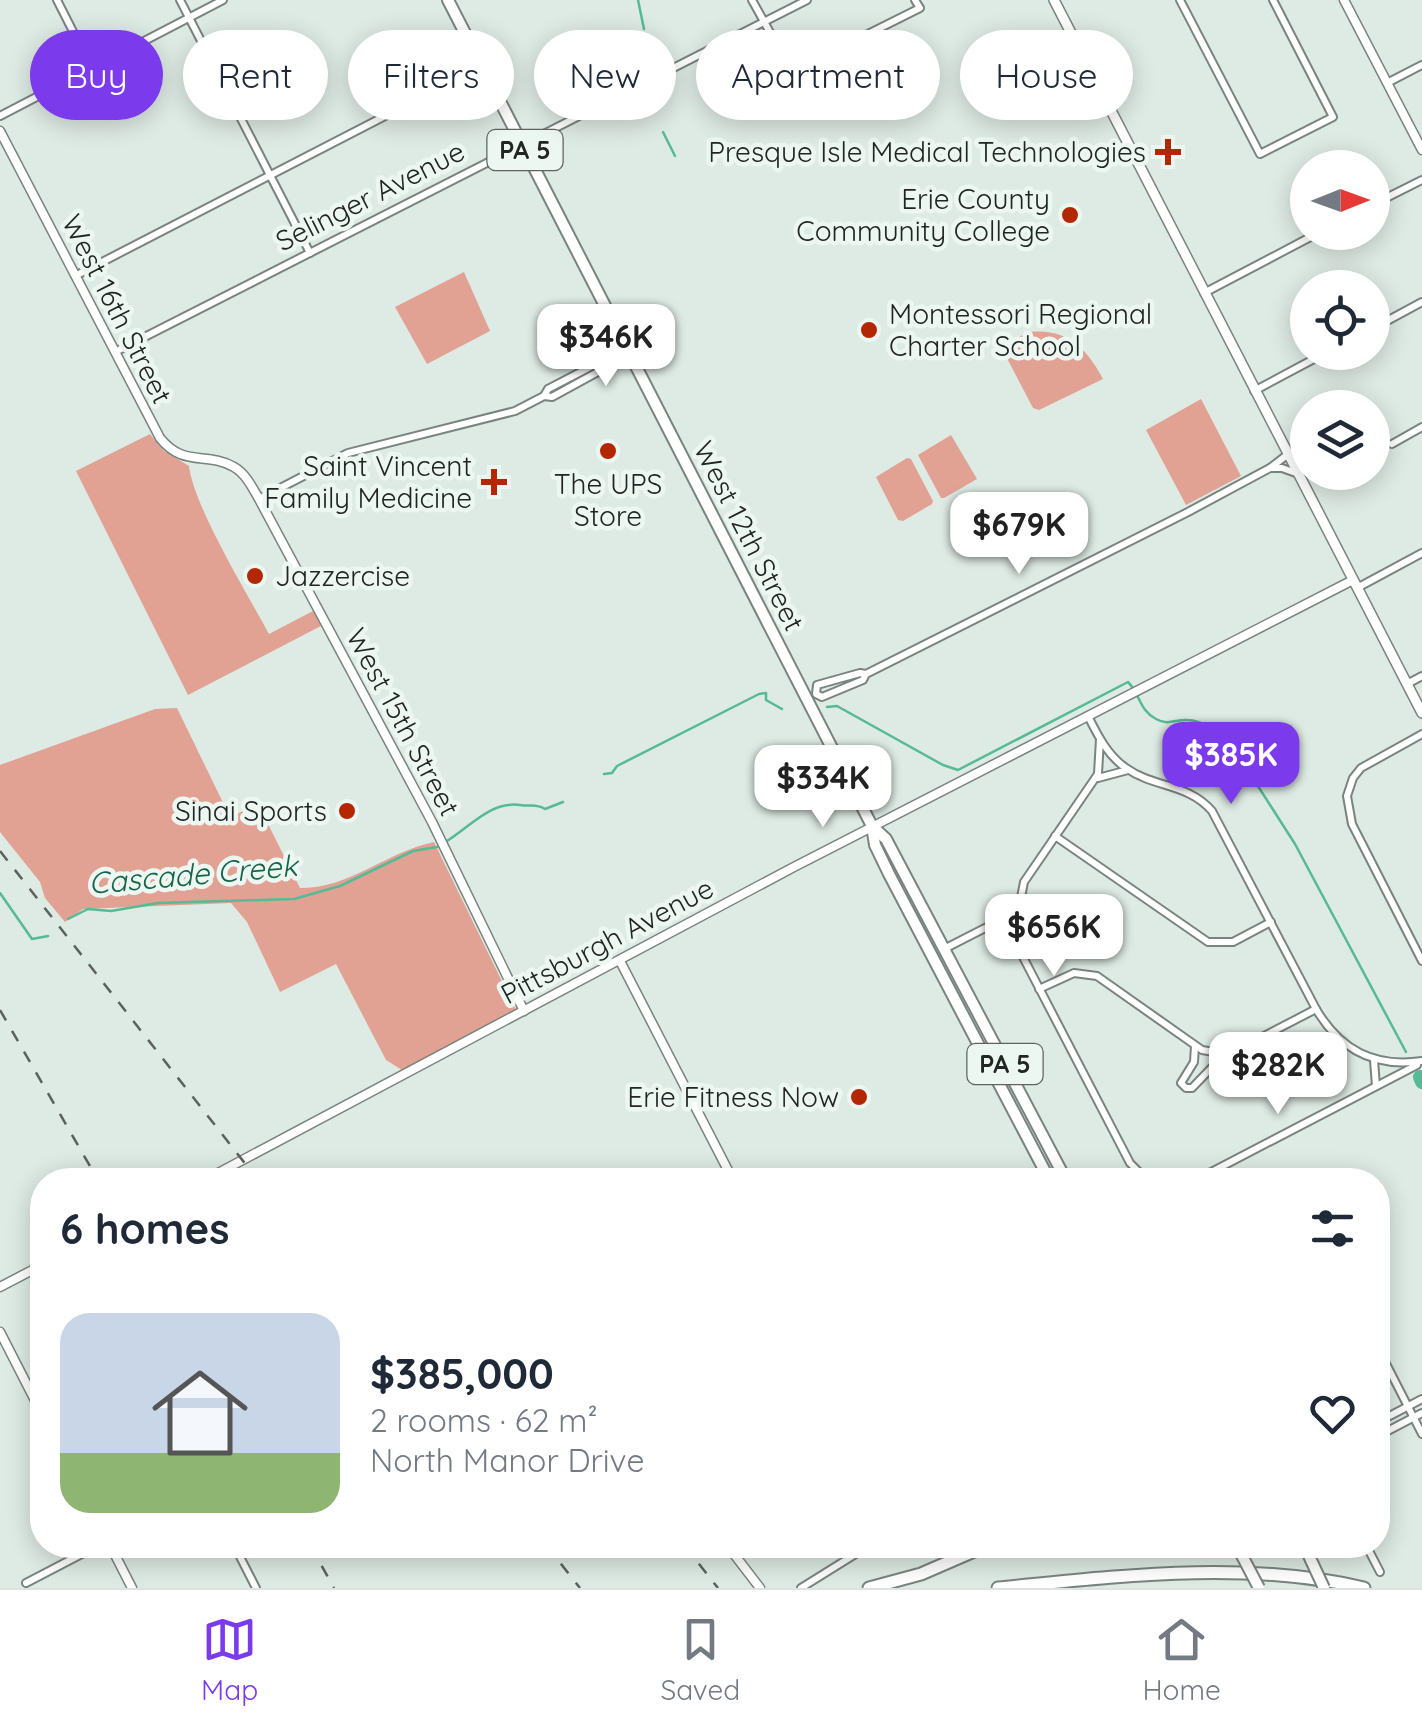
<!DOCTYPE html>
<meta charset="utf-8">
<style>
:root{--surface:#fff;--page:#f6f6f7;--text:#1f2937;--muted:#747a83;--line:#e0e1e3;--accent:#7c3aed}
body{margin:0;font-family:Quicksand,sans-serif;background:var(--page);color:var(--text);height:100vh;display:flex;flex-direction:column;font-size:38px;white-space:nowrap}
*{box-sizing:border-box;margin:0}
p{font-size:32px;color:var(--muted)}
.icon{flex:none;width:55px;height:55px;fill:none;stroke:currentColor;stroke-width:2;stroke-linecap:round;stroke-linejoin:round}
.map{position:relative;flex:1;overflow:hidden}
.details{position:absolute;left:30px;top:1168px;width:1360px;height:390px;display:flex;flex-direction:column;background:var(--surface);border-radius:40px;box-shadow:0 5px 25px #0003}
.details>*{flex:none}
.banner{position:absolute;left:30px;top:30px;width:1362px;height:90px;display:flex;gap:20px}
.needle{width:65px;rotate:89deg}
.controls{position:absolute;left:1290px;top:150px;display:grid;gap:20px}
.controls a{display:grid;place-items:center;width:100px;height:100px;border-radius:50%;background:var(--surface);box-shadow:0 5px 25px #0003;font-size:50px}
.price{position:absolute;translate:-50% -85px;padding:0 22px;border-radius:20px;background:#fff;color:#222;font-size:32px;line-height:65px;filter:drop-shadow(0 2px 5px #0008)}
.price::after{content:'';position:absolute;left:50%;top:60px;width:30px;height:22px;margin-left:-15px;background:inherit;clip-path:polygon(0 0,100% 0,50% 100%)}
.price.active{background:var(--accent);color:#fff}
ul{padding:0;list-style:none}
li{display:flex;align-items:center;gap:30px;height:250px;padding:0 30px}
li span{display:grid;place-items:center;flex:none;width:280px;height:200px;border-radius:30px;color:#555}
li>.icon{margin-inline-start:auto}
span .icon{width:120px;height:120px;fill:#fffc;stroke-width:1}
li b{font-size:42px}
h2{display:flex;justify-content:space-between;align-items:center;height:120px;padding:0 30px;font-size:42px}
.tag{padding:0 35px;border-radius:45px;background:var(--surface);box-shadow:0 5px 25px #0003;font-size:35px;line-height:90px}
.tag.active{background:var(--accent);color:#fff}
.tab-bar{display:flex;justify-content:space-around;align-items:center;height:140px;border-top:2px solid var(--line);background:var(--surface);font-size:28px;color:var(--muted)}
.tab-bar a{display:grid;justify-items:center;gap:5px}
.tab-bar .active{color:var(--accent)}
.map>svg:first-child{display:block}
.green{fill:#e1a294}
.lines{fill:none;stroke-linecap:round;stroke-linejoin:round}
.stream{stroke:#57ba96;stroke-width:2.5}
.river{stroke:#57ba96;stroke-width:14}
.minor-casing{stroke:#7a847f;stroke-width:10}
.tertiary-casing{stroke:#7a847f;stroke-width:11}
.secondary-casing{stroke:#7a847f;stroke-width:12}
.primary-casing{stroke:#7a847f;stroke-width:14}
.motorway-casing{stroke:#7a847f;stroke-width:15}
.minor{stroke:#fff;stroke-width:6}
.tertiary{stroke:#fff;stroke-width:8}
.secondary{stroke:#fff;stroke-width:9}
.primary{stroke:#fff;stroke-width:10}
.motorway{stroke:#fff;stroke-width:11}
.rail{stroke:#5b615e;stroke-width:2.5;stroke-dasharray:12 12;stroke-linecap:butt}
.primary-bridge-casing{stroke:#7a847f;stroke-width:14;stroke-linecap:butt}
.primary-bridge{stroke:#fff;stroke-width:10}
.poi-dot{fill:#b32702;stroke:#ecf7f2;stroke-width:4}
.labels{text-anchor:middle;stroke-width:9;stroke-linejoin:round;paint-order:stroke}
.shield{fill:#ecf7f2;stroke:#5e6461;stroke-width:2.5}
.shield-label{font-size:25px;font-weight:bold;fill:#212523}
.poi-label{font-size:28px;fill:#212523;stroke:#ecf7f2;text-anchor:end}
.street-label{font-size:28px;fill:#212523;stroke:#ecf7f2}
.water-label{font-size:30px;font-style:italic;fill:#16634a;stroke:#ecf7f2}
</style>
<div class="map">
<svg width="1422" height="1588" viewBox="0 0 1422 1588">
<rect width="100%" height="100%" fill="#deeae4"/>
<g class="green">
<path d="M464 272 490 331 427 364 395 307Z"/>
<path d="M1030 332C1067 328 1087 349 1103 379L1039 410 1033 408 1000 345Z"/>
<path d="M1201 399 1241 476 1186 505 1146 430Z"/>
<path d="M150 434 164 451 189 466C194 507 247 593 269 634L313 611 321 626 188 695 76 471Z"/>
<path d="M951 435 977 479 944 498H941L918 455Z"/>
<path d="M907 458 911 459 933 501 932 504 903 521 898 520 876 477Z"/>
<path d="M177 708 230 817 258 804 300 888C349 889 386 852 434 842L517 1012 402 1070 386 1060 336 964 280 992 247 922 231 903 83 909 65 922 45 898 40 882 0 832V765L155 709Z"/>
</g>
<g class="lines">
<g class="stream">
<path d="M638 0 644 29"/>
<path d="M654 97 660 83"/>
<path d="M663 132 675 156"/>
<path d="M827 707 837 706 943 765 958 770 1128 682C1140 694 1139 710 1156 719 1168 726 1176 719 1188 720 1214 721 1253 758 1256 783L1295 844 1406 1052"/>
<path d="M604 774 612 773 617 766 759 694 766 693V700L782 709"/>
<path d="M447 841C471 826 491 801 520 805 531 807 535 803 545 809L563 802"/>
<path d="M0 893 32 939 48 936"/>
<path d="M68 919 88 909 111 911 158 903 294 899 340 886 413 851 437 847"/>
</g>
<path class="river" d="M1420 1077 1422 1082"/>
<defs>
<g id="minor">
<path d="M57 0 92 69"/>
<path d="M180 0 310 253"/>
<path d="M752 0 813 110"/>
<path d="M1180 0 1260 154 1333 117 1273 0"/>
<path d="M792 72 920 8 915 0"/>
<path d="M1387 83 1422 65"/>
<path d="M0 116 223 0"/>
<path d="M1372 205 1422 180"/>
<path d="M75 276 482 66"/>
<path d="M1204 293 1320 232"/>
<path d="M1372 329 1422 302"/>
<path d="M115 352 807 0"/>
<path d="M1254 391 1327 352"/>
<path d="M544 396 552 397 627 356"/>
<path d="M1392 444 1422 427"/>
<path d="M1270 468H1282L1296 473"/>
<path d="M259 499 348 453 515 411 544 396 548 389 615 354H630"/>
<path d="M1357 588 1422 553"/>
<path d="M866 674 860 673 817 685 816 694 822 697 863 680 866 674 1188 512 1270 468 1287 455"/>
<path d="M1407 684 1422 676"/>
<path d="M1088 716C1098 736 1108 756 1126 768 1154 788 1188 783 1212 811L1316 1009C1340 1050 1374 1068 1422 1061"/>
<path d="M1422 734 1361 768 1353 778 1347 796 1352 824 1422 961"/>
<path d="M1100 739 1098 774 1024 882 1016 923 1023 957 1130 1163 1147 1180"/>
<path d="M1098 778 1128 770"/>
<path d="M1055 836 1208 942H1233L1271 922"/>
<path d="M944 949 989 926 1016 923"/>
<path d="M1039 989 1074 973 1097 976 1202 1050 1220 1053 1235 1050"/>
<path d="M1195 1046 1194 1062 1181 1083 1186 1088H1192L1220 1059 1316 1009"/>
<path d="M1374 1060 1376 1086"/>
<path d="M1196 1180 1417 1065"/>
<path d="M1378 1348 1422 1434"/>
<path d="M1378 1422 1422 1399"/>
<path d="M1378 1436 1422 1413"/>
<path d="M234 1545 256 1588"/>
<path d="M1366 1545 1380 1572"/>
<path d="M26 1583 99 1545"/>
<path d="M801 1588 870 1545"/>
</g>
<g id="tertiary">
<path d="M1344 0 1422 150"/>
<path d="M0 131 160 438C184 468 206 451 234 467 246 474 252 487 259 499L432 822 524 1011"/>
<path d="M620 961 733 1180"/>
<path d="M205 1180 792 868 1353 580"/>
<path d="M0 1287 42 1265"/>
<path d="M0 1332 42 1414"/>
<path d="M110 1545 132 1588"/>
<path d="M727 1545 760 1588"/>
</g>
<path id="secondary" d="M1054 0 1422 713"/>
<g id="primary">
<path d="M448 0 872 826 875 845 889 874 1049 1179"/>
<path d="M873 827 886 839 1066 1180"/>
</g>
<g id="motorway">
<path d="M1047 1175 1049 1180"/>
<path d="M869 1588 921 1574 988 1545"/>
<path d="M998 1588C1119 1576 1245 1560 1364 1588"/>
</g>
</defs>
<use href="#minor" class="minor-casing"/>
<use href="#tertiary" class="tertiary-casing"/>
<use href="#secondary" class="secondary-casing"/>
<use href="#primary" class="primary-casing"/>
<use href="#motorway" class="motorway-casing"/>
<use href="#minor" class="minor"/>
<use href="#tertiary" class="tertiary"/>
<use href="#secondary" class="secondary"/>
<use href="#primary" class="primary"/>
<use href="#motorway" class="motorway"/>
<g class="rail">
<path d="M0 851 258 1180"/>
<path d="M0 1010 98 1180"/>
<path d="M310 1545 334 1588"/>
<path d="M546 1545 580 1588"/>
<path d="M684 1545 718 1588"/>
</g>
<defs>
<g id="primary-bridge">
<path d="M1304 1545 1324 1588"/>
<path d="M1237 1546 1259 1588"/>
</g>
</defs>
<use href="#primary-bridge" class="primary-bridge-casing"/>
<use href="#primary-bridge" class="primary-bridge"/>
</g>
<g class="poi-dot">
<path d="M1163 137h10v10h10v10h-10v10h-10v-10h-10v-10h10z"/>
<circle cx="1070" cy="215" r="10"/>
<circle cx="869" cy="330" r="10"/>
<circle cx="608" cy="451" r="10"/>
<path d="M489 467h10v10h10v10h-10v10h-10v-10h-10v-10h10z"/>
<circle cx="255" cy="576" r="10"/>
<circle cx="347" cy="811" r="10"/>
<circle cx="859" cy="1097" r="10"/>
</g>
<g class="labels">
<g class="shield">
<rect x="487.5" y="130" width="75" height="40" rx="8"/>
<rect x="967.5" y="1044" width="75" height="40" rx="8"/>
</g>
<g class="shield-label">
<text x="525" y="159">PA 5</text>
<text x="1005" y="1073">PA 5</text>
</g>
<g class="poi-label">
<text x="1146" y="162">Presque Isle Medical Technologies</text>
<text x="1050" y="209">Erie County<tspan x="1050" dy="32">Community College</tspan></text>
<text x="889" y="324" text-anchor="start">Montessori Regional<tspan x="889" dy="32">Charter School</tspan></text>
<text x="472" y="476">Saint Vincent<tspan x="472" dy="32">Family Medicine</tspan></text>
<text x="608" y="494" text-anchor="middle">The UPS<tspan x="608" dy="32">Store</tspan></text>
<text x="275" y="586" text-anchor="start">Jazzercise</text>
<text x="327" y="821">Sinai Sports</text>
<text x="839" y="1107">Erie Fitness Now</text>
</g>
<g class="street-label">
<text transform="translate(370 196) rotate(-27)" y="10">Selinger Avenue</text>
<text transform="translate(117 309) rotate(63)" y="10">West 16th Street</text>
<text transform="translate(749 536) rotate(63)" y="10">West 12th Street</text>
<text transform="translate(403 722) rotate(62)" y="10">West 15th Street</text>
<text transform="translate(607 941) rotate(-28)" y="10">Pittsburgh Avenue</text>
</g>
<g class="water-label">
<text transform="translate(193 875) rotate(-5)" y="10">Cascade Creek</text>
</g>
</g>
</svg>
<div class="controls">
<a><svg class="needle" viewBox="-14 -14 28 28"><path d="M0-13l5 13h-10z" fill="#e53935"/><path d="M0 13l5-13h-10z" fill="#747a83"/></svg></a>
<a><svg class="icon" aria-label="locate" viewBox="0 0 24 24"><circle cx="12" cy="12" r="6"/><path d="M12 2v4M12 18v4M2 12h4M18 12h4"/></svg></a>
<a><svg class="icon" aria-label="layers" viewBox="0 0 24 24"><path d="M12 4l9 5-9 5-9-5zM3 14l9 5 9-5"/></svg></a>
</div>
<b class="price" style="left:606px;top:389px">$346K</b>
<b class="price" style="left:1019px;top:577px">$679K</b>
<b class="price active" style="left:1231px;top:807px">$385K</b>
<b class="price" style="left:823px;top:830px">$334K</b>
<b class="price" style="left:1054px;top:979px">$656K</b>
<b class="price" style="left:1278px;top:1117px">$282K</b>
<div class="banner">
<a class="tag active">Buy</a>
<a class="tag">Rent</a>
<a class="tag">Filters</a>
<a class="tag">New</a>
<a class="tag">Apartment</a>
<a class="tag">House</a>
</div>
<section class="details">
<h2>6 homes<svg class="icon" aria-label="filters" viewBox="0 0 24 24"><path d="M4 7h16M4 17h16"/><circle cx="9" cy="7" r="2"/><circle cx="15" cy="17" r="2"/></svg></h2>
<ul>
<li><span style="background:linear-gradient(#c9d6e8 70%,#8fb573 0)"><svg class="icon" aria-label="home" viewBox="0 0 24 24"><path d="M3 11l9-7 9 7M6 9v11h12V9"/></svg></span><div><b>$385,000</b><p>2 rooms · 62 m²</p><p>North Manor Drive</p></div><svg class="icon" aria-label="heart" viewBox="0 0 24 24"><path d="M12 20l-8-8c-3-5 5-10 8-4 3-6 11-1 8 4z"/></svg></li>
</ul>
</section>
</div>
<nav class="tab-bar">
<a class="active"><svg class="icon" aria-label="map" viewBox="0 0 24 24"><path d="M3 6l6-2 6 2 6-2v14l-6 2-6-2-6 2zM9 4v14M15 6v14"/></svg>Map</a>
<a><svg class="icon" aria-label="saved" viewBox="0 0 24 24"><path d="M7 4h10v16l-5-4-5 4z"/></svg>Saved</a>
<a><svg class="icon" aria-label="home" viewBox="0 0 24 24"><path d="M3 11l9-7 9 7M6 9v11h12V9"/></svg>Home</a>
</nav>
